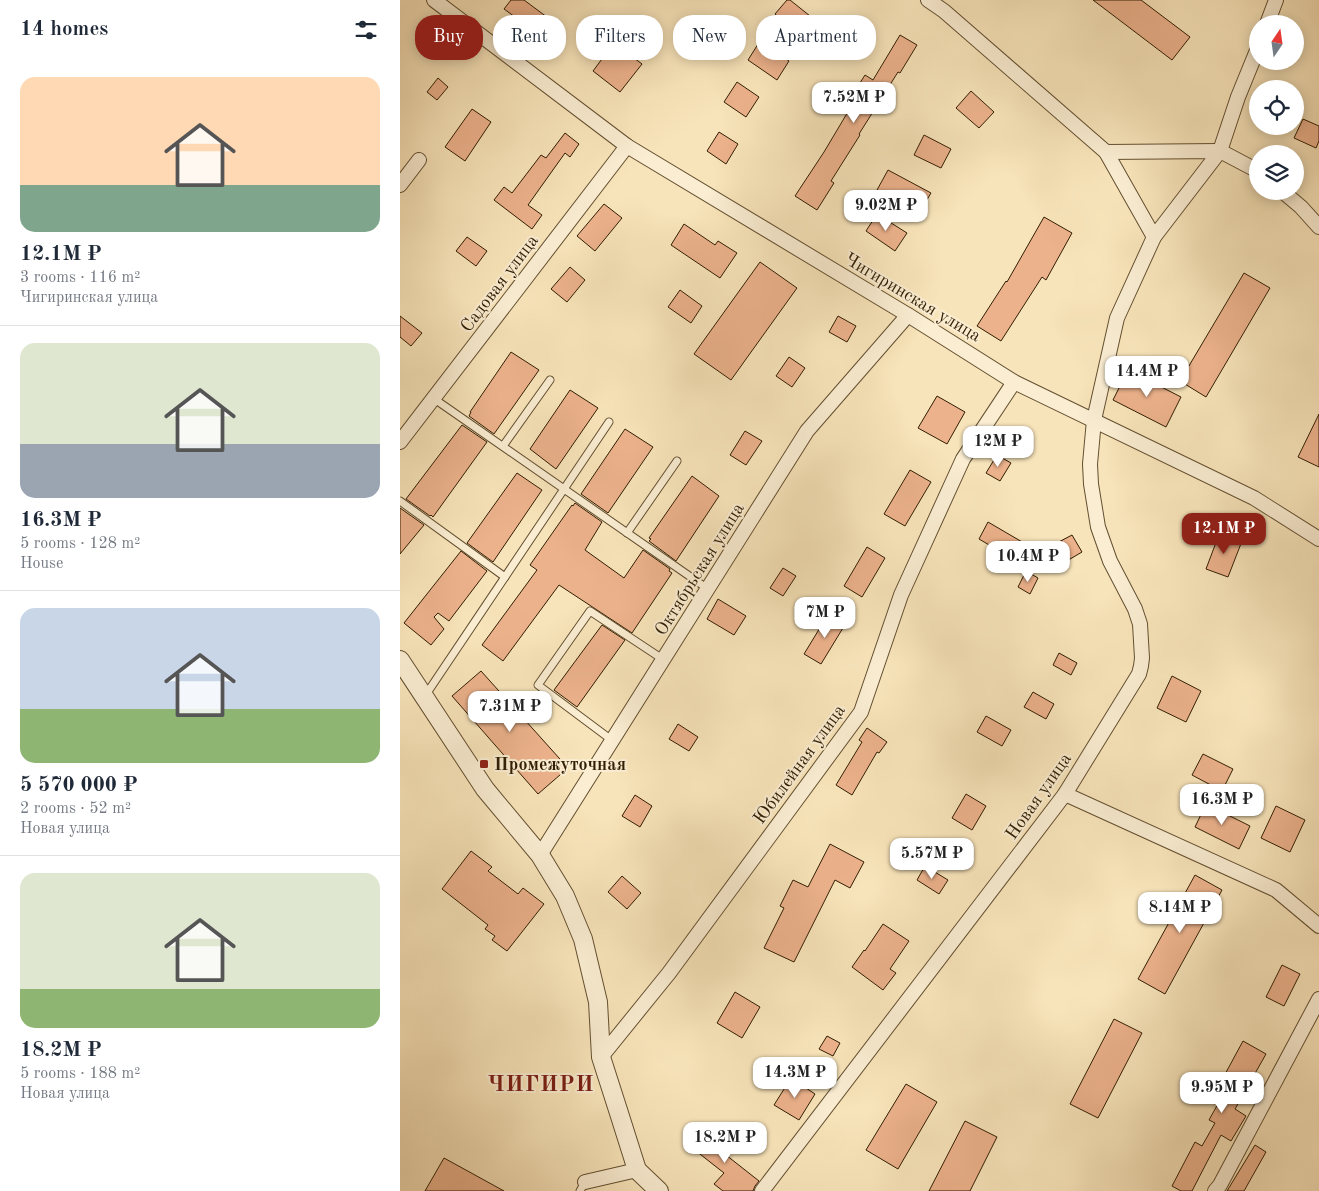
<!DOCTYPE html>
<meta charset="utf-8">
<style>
:root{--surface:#fff;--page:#f2f2f3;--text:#1f2937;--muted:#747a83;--line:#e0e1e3;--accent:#8f2418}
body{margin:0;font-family:"Old Standard TT",serif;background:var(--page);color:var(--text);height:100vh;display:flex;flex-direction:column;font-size:19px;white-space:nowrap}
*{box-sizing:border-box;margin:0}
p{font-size:16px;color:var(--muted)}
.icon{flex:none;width:28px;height:28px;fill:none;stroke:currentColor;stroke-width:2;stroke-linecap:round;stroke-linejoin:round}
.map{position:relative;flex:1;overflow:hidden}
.side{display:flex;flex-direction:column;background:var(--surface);width:400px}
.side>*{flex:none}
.guide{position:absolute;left:15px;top:15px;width:475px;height:45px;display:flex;gap:10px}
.needle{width:32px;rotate:13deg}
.buttons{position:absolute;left:849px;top:15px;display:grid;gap:10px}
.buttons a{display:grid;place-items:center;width:55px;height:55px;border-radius:50%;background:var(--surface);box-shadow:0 2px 12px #0003;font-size:25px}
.price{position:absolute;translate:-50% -42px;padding:0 11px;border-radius:10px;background:#fff;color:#222;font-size:16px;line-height:32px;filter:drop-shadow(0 1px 2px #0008)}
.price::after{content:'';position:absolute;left:50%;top:30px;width:15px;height:11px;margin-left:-8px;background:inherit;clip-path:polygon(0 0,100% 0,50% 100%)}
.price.current{background:var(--accent);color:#fff}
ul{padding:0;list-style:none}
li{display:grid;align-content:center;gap:10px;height:265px;padding:0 20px}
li+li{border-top:1px solid var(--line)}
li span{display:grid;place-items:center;height:155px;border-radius:15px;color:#555}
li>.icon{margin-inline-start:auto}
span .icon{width:90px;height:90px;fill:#fffc;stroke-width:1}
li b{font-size:21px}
h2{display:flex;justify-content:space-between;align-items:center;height:60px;padding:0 20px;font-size:21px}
.pill{padding:0 18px;border-radius:20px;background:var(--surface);box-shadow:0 2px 12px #0003;font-size:18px;line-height:45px}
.pill.current{background:var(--accent);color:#fff}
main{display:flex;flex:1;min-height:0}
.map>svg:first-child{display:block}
.building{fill:#ecb28c;stroke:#311d02}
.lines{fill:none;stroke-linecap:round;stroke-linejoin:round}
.service-casing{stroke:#634f30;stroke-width:9}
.minor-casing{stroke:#634f30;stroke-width:16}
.tertiary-casing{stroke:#634f30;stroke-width:20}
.service{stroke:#faedd2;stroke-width:7}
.minor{stroke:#faedd2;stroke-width:14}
.tertiary{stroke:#faedd2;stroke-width:18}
.poi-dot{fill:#8f2418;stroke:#faedd2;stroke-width:2}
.labels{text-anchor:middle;stroke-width:4;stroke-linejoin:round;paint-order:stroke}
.street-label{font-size:18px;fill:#311d02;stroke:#faedd2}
.poi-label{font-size:18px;font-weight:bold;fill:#311d02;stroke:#faedd2;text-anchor:start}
.district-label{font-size:22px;font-weight:bold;letter-spacing:1px;fill:#7a1f14;stroke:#faedd2}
</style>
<main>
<section class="side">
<h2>14 homes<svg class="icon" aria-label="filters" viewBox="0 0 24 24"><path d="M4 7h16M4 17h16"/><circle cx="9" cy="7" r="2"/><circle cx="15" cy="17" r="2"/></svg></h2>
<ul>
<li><span style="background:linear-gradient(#ffd9b3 70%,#7fa58c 0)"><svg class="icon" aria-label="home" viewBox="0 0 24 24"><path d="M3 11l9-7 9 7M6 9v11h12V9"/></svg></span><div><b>12.1M ₽</b><p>3 rooms · 116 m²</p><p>Чигиринская улица</p></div></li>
<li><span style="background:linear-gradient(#dfe7d0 65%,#9aa5b1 0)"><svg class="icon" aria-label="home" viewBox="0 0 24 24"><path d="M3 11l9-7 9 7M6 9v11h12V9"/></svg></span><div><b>16.3M ₽</b><p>5 rooms · 128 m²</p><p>House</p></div></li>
<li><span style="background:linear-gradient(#c9d6e8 65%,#8fb573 0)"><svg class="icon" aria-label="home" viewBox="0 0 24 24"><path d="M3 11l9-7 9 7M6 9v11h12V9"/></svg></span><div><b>5 570 000 ₽</b><p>2 rooms · 52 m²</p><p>Новая улица</p></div></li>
<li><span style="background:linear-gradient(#dfe7d0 75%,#8fb573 0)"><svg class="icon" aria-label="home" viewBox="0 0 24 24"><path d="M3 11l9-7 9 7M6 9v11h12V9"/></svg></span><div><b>18.2M ₽</b><p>5 rooms · 188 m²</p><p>Новая улица</p></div></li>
</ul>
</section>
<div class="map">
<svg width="919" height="1191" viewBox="0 0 919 1191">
<rect width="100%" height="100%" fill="#f8e4ba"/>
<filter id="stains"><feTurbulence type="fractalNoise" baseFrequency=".004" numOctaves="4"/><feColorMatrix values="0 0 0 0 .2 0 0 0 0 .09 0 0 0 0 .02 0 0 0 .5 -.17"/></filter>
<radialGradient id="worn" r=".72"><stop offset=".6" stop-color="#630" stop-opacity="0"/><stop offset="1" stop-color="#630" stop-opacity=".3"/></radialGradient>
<g class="building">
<path d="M111 0H124L159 26 148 41 104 9Z"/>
<path d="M387 0H390L415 20 401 36 375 14Z"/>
<path d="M693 0H741L790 37 772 60Z"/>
<path d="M500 35 517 45 500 73 498 72 459 134 460 135 431 181 434 183 417 210 395 196 424 152 452 105 448 102 465 75 473 80Z"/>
<path d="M360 41 389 61 377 80 348 60Z"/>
<path d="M214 43 242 64 220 92 193 71Z"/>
<path d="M38 78 48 87 37 100 27 92Z"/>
<path d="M337 82 359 97 346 117 324 102Z"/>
<path d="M571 91 594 112 579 128 556 108Z"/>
<path d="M72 109 91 122 65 161 45 147Z"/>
<path d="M903 119 919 126V141L916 148 894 138Z"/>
<path d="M319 132 338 144 326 164 307 151Z"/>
<path d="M165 133 179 144 170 157 165 153 128 205 142 215 132 229 94 200 104 187 112 193 141 155 146 158Z"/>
<path d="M524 135 551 149 541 168 514 155Z"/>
<path d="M488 170 531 193 519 213 477 190Z"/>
<path d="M204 204 222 218 195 251 177 236Z"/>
<path d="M477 214 507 233 495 251 466 231Z"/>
<path d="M644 217 672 233 646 280 642 277 601 341 577 326 606 281 607 282Z"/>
<path d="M284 224 315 245 318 241 337 253 320 278 271 245Z"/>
<path d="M67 237 87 251 76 266 56 251Z"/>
<path d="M360 262 397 288 331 380 294 354Z"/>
<path d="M170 267 185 280 167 302 151 289Z"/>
<path d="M844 273 870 288 806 397 780 381Z"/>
<path d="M280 290 302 306 291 323 268 307Z"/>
<path d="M0 316 22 333 11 346 0 337Z"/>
<path d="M438 316 456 326 447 342 429 332Z"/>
<path d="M111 352 139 370 94 434 69 416 71 412H70Z"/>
<path d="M389 357 405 368 392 387 376 376Z"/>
<path d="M728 370 781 397 766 427 713 400Z"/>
<path d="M170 390 198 408 156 469 130 449Z"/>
<path d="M537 396 565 412 547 444 518 428Z"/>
<path d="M919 414V467L898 457Z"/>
<path d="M62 425 87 442 33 517 31 515 30 516 6 499Z"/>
<path d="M225 429 253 447 208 513 181 494Z"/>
<path d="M345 431 362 441 346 465 330 455Z"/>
<path d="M597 455 611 463 600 481 586 473Z"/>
<path d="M510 470 531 482 505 526 484 514Z"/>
<path d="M117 473 142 490 93 562 67 543Z"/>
<path d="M292 476 319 496 276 561 249 541 251 539 249 538Z"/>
<path d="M175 503 202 522 185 550 224 578 243 550 270 569 269 571 272 573 232 633 159 585 103 661 82 645 137 570 130 565 172 505 173 506Z"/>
<path d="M0 508 24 525 0 554Z"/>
<path d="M588 522 629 546 620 563 579 539Z"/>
<path d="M820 532 842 541 828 577 806 569Z"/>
<path d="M672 535 682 552 665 562 655 544Z"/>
<path d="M467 547 485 558 462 597 444 586Z"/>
<path d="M61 551 87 571 49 621 38 613 34 617 44 629 31 645 4 623Z"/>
<path d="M383 568 396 576 383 596 370 588Z"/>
<path d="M626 571 638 578 630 594 618 587Z"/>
<path d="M318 599 346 616 334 635 307 619Z"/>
<path d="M429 613 446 623 421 664 404 654Z"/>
<path d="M202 625 225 640 177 707 154 690Z"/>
<path d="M659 653 677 663 671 675 653 665Z"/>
<path d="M81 671 168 768 138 794 52 696Z"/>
<path d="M772 676 801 691 786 722 757 708Z"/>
<path d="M633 692 654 704 646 719 624 707Z"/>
<path d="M586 716 611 730 602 746 577 732Z"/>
<path d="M278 724 298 737 289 751 269 739Z"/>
<path d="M467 728 487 742 479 753 477 752 452 795 436 785 462 742 459 740Z"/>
<path d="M803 754 833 769 822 791 792 775Z"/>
<path d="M566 794 586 806 572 830 552 818Z"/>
<path d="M235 795 252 806 240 827 222 816Z"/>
<path d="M806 804 850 826 839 849 795 827Z"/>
<path d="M876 806 905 820 890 852 861 838Z"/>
<path d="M430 844 464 862 450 888 435 880 394 962 364 948 384 908 380 906 393 880 408 887Z"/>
<path d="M71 851 92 867 88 871 118 894 123 888 144 904 107 951 92 940 95 936 85 929 88 925 42 889Z"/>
<path d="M525 866 548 880 539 894 517 880Z"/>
<path d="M795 875 822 890 765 994 738 979Z"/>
<path d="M222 876 241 893 227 909 208 892Z"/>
<path d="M483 924 509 941 490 969 496 973 483 990 452 967 464 950 465 951Z"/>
<path d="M882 965 900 974 884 1006 866 997Z"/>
<path d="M335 992 360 1007 342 1038 317 1023Z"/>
<path d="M714 1019 742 1033 698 1118 670 1104Z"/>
<path d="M427 1036 440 1043 433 1056 419 1049Z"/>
<path d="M843 1041 866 1054 835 1109 846 1116 831 1141 821 1135 792 1191H781L772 1186 795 1142 802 1146 815 1123 809 1120 824 1093 817 1089Z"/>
<path d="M391 1078 415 1094 399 1120 374 1105Z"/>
<path d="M506 1084 537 1102 498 1169 466 1150Z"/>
<path d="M565 1121 597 1137 570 1191H529Z"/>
<path d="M315 1131 334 1145 326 1155 359 1181 355 1186 353 1191H323L314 1184 324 1173 291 1147 302 1134 309 1140Z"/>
<path d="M855 1145 866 1152 844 1191H827Z"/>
<path d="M44 1158 104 1191H25Z"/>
</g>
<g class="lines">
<defs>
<g id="service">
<path d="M33 398 308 589"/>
<path d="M103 446 150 380"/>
<path d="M0 501 105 577"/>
<path d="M227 533 277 461"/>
<path d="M25 696 209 422"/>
<path d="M213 741 138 685 190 611 264 660"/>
<path d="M180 1191 185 1182"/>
</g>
<g id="minor">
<path d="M34 0 227 146 508 315 614 382 854 498 919 539"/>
<path d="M528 0 544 11 706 152 820 151 858 171"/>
<path d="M867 24 876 0"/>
<path d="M706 152 754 237"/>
<path d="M0 185 19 160"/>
<path d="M882 191 901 207 919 227"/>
<path d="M0 442 227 146"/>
<path d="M665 794 876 890 919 926"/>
<path d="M140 855 407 431 508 315"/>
<path d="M201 1057 269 973 461 712 501 595 563 459 614 382"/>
<path d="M185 1182 237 1170"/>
<path d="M362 1191 665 794 739 674 741 666 742 658 740 624 735 609 710 561 698 527 691 484 690 464 694 420 717 318 754 237 820 151 838 97 858 48"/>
<path d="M815 1191 820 1185 919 999"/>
</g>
<path id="tertiary" d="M0 660 85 789 140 855 165 896 183 939 198 1002 201 1057 218 1110 237 1170 259 1191"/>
</defs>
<use href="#service" class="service-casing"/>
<use href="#minor" class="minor-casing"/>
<use href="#tertiary" class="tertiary-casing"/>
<use href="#service" class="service"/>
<use href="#minor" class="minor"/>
<use href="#tertiary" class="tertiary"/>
</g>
<rect class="poi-dot" x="79" y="759" width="10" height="10" rx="2.5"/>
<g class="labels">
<g class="street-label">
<text transform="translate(99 283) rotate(-53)" y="6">Садовая улица</text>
<text transform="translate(513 297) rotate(31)" y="6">Чигиринская улица</text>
<text transform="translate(299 569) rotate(-58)" y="6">Октябрьская улица</text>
<text transform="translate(399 764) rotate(-54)" y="6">Юбилейная улица</text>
<text transform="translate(638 796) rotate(-55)" y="6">Новая улица</text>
</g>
<g class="poi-label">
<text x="94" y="770">Промежуточная</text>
</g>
<g class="district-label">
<text x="141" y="1091">ЧИГИРИ</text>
</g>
</g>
<rect width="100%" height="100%" filter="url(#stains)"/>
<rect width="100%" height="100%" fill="url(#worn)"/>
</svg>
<div class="buttons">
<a><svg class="needle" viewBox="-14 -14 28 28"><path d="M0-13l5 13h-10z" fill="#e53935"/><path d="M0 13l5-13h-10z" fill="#747a83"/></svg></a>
<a><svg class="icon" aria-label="locate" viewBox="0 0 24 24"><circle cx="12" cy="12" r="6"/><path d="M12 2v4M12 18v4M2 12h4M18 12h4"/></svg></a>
<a><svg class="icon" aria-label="layers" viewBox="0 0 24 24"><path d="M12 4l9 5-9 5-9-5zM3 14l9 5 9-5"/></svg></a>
</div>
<b class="price" style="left:454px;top:124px">7.52M ₽</b>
<b class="price" style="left:486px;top:232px">9.02M ₽</b>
<b class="price" style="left:747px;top:398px">14.4M ₽</b>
<b class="price" style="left:598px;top:468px">12M ₽</b>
<b class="price current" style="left:824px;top:555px">12.1M ₽</b>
<b class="price" style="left:628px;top:583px">10.4M ₽</b>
<b class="price" style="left:425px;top:639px">7M ₽</b>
<b class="price" style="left:110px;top:733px">7.31M ₽</b>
<b class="price" style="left:822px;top:826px">16.3M ₽</b>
<b class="price" style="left:532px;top:880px">5.57M ₽</b>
<b class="price" style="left:780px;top:934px">8.14M ₽</b>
<b class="price" style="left:395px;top:1099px">14.3M ₽</b>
<b class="price" style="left:822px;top:1114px">9.95M ₽</b>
<b class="price" style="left:325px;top:1164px">18.2M ₽</b>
<div class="guide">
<a class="pill current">Buy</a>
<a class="pill">Rent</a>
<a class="pill">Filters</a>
<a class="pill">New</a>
<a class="pill">Apartment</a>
</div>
</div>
</main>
